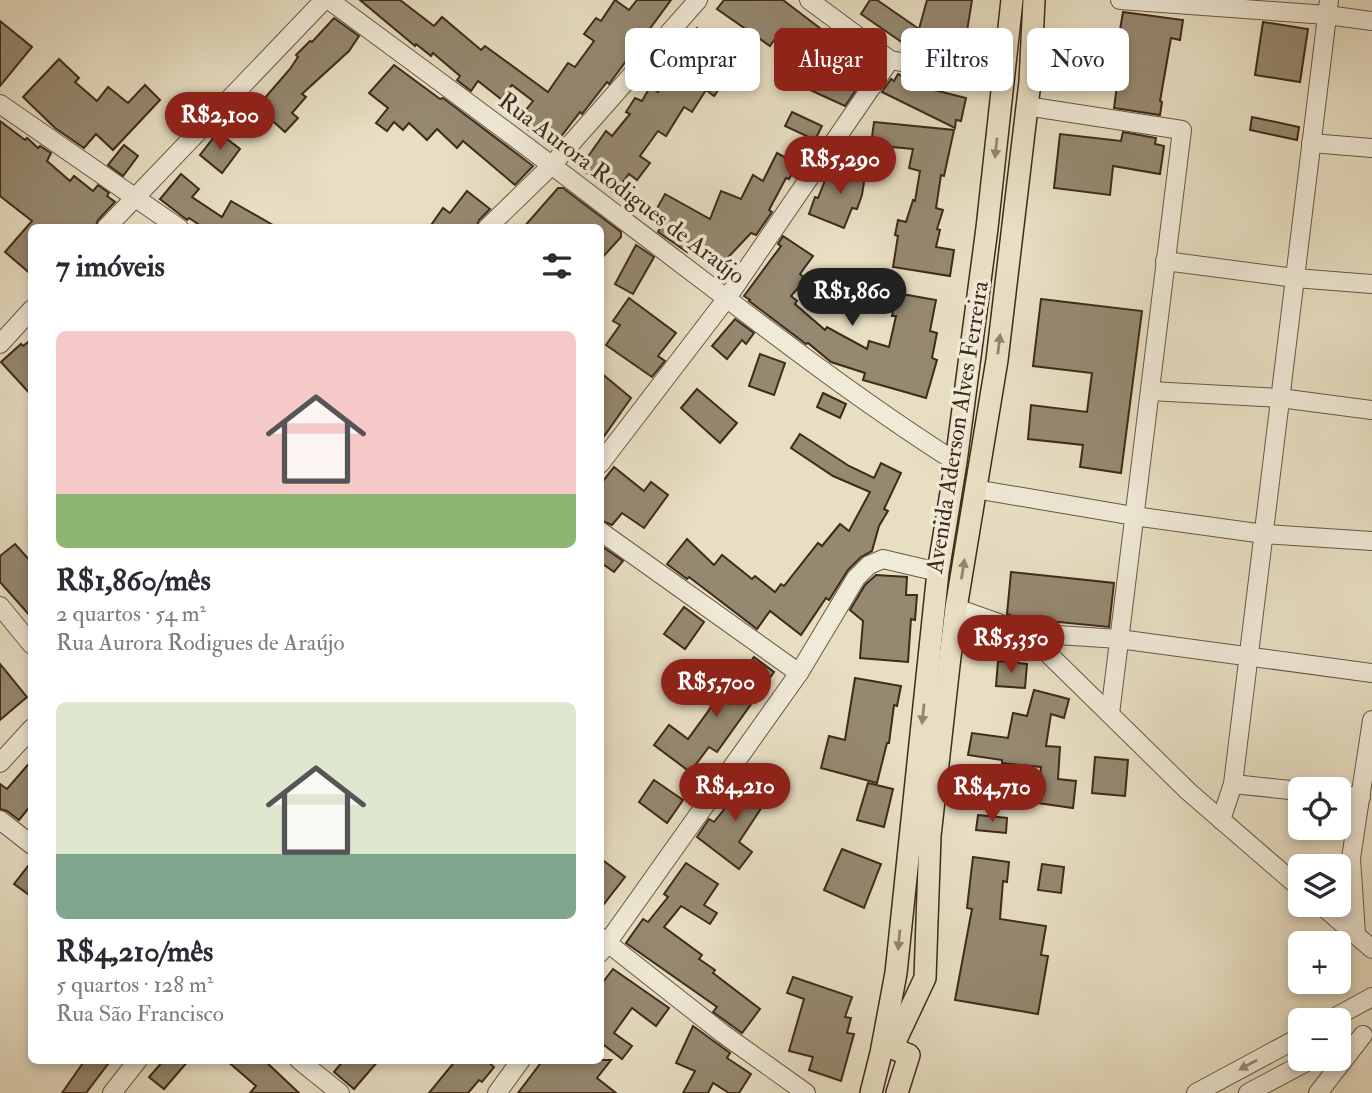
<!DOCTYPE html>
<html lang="pt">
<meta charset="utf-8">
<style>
:root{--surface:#fff;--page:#f7f7f7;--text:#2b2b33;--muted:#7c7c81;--accent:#8f2418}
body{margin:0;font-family:"IM FELL Double Pica",serif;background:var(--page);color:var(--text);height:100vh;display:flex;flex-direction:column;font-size:26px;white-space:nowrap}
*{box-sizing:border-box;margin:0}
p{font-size:23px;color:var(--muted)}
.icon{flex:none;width:38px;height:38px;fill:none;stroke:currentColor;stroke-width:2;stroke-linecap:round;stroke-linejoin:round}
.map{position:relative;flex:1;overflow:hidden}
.panel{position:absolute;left:28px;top:224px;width:576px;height:840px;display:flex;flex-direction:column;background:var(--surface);border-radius:10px;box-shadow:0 4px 10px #0003}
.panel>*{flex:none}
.banner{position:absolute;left:625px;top:28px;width:642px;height:63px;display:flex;gap:14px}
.tools{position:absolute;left:1288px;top:777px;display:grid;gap:14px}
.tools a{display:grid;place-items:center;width:63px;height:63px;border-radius:10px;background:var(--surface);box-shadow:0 4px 10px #0003;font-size:35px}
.price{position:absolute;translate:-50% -60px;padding:0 16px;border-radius:24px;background:var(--accent);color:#fff;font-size:23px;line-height:46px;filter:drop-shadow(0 2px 4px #0008)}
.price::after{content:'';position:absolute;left:50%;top:42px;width:21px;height:16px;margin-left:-10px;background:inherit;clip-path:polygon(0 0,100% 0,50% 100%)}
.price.on{background:#222;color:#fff}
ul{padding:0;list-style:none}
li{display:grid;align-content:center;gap:14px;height:371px;padding:0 28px}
li span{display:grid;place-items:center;height:217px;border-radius:10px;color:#555}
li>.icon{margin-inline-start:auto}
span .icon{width:126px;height:126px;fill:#fffc;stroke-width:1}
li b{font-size:30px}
h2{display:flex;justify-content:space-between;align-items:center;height:84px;padding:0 28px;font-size:30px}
.chip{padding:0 24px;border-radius:10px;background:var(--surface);box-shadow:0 4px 10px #0003;font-size:24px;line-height:63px}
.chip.on{background:var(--accent);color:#fff}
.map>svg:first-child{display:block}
.building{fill:#968971;stroke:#3e2b18;stroke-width:2}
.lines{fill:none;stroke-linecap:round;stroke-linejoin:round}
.minor-casing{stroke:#685843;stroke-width:20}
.major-casing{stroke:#3e2b18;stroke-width:24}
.minor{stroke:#f0ead8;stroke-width:18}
.major{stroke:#e8dfc3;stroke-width:21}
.oneway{fill:#93856e}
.oneway2{fill:#978a78}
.labels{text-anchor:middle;stroke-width:7;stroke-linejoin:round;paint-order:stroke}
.street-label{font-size:24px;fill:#3e2b18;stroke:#f0ead8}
</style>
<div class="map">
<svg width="1372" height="1093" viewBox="0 0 1372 1093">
<rect width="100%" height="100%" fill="#e8dfc3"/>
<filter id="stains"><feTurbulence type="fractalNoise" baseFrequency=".00286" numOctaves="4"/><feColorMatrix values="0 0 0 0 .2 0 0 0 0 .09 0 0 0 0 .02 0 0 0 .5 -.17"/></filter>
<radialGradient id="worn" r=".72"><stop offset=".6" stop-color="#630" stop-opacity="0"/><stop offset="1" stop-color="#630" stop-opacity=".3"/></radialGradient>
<g class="building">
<path d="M360 0H400L434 26 442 17 481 50 485 46 548 92 568 63 575 67 594 41 584 34 596 18 601 21 615 0 629 10 637 0H671L615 76 609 84 607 82 582 114 580 112 552 148 517 121 533 101 512 85 501 99 478 81 471 91 457 80 460 76 433 53 431 56 416 44 415 46Z"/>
<path d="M724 0H783L821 29 810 48 782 29 770 46 717 9Z"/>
<path d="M870 0H877L919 29 927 0H972L967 31 977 34 969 62 913 52V50L861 14Z"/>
<path d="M1123 12 1183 20 1180 40 1171 38 1160 101 1162 102 1160 115 1114 108 1117 86 1057 79 1061 35 1118 42Z"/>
<path d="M334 18 359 36 349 51 302 94 306 97 292 113 298 118 285 132 257 107 290 69 298 57 296 55 310 41 312 42Z"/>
<path d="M0 21 32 47 0 86Z"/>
<path d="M1263 22 1308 29 1300 82 1255 75Z"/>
<path d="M697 28 724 49 710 68 726 79 714 96 706 90 692 112 684 107 666 136 658 131 640 156 650 163 637 180 629 174 614 193 580 168 606 131 612 136 630 114 626 112 635 98 642 101 650 87 658 92 689 45 686 43Z"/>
<path d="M851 54 869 65 860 84 845 106 808 89 829 59 843 67Z"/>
<path d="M59 59 79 78 75 82 97 101 108 87 128 103 145 85 160 100 113 150 96 134 84 148 55 128 23 97Z"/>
<path d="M394 65 440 99 443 98 533 166 515 185 463 141 457 148 437 129 427 140 409 123 403 130 394 122 387 131 376 123 388 108 369 93Z"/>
<path d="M898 74 922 87 966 98 961 121 956 120 955 128 882 92 891 79 894 81Z"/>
<path d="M792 112 822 126 815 140 785 126Z"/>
<path d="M1252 117 1299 127 1297 140 1250 130Z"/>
<path d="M0 121 25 140 27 138 38 148 40 146 51 153 47 161 70 181 74 176 93 191 98 185 109 193 107 196 115 202 98 220 95 228H32V275L5 252 32 221 0 196Z"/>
<path d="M874 122 954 130 944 176 941 175 936 208 943 210 937 229 940 230 936 247 954 250 950 276 893 267 898 236 895 235 898 220 906 222 913 200 915 201 920 171 909 168 913 149 871 145Z"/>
<path d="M218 132 240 149 222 173 200 155Z"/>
<path d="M1123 132 1156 138 1155 144 1164 146 1160 174 1113 166 1110 195 1054 188 1060 134 1121 141Z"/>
<path d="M124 145 138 156 123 176 108 165Z"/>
<path d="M777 153 797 164 789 179 786 178 769 210 772 212 756 235 751 233 719 267 693 241 687 252 658 232 662 225 651 219 665 194 710 219 721 191 741 199 753 175 763 181Z"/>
<path d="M841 165 866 169 862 195 857 209 852 208 844 228 809 214 815 197 818 198 826 178 838 183Z"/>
<path d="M181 174 199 189 192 197 222 217 231 201 278 228H204L189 218 187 220 160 199Z"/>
<path d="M558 188H563L621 232V237L600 260V228H523Z"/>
<path d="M467 191 490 209 479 220 476 228H429L443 208 450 213Z"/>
<path d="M783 236 813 256 800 274 806 279 791 296 797 301 795 304 825 330 827 327 867 349 869 341 889 347 896 316H892L896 293 936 300 930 331 937 333 932 358 937 360 926 398 863 380 865 373 831 362 808 343 806 344 749 301 750 300 744 296 781 246 778 244Z"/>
<path d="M636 245 654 257 633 294 615 284Z"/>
<path d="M629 298 676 333 658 356 665 361 652 377 606 345 620 325 613 321Z"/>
<path d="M1041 299 1142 311 1121 473 1080 467 1083 445 1028 439 1031 405 1087 412 1092 373 1033 366Z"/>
<path d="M735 319 754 333 746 344 742 340 727 359 712 346Z"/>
<path d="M32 339V396L1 362 21 344 23 346Z"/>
<path d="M760 354 785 363 774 395 749 386Z"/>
<path d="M600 372 631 398 600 442Z"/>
<path d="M697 389 737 423 720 443 681 408Z"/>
<path d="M823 393 846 404 840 418 817 407Z"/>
<path d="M800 434 849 466 874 478 881 463 901 473 884 509 888 511 879 526 872 551 861 557 848 570 829 600 826 598 801 635 770 611 757 629 689 577 687 579 667 564 687 539 714 565 722 555 752 579 755 576 775 592 781 584 784 586 818 543 822 546 840 524 849 531 870 492 833 476 791 448Z"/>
<path d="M614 467 644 491 651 482 668 495 644 528 622 513 612 525 600 520V485Z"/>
<path d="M15 544 32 563V618L0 582V556Z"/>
<path d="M600 545 623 561 614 572 600 562Z"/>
<path d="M1011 572 1114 583 1109 627 1018 618 1007 614Z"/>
<path d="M876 575 907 577 906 595H917L915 620 911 619 908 662 860 658 863 621 850 610 865 585Z"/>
<path d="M684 607 704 622 685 649 664 634Z"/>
<path d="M754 657 774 672 717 752 709 747 690 772 654 745 669 725 688 739 712 706 716 709Z"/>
<path d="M998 661 1027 664 1025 688 996 686Z"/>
<path d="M0 664 27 697 0 720Z"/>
<path d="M855 678 901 686 897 706 894 705 889 743H887L877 783 821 768 829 736 845 740Z"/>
<path d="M1034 690 1069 699 1064 718 1051 714 1046 746 1060 747 1058 779 1076 781 1073 808 1037 803 1041 767 1002 763V760L968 755 972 733 1008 738 1013 713 1027 716Z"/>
<path d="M1095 757 1128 760 1125 796 1092 793Z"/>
<path d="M32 760V804L19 820 7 811 0 809V784L7 789Z"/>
<path d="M752 774 768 784 756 802 762 807 739 842 752 852 739 869 697 837 709 819 714 822Z"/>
<path d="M654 780 683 800 667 823 639 802Z"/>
<path d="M868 783 893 789 884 827 857 820Z"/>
<path d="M978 815 1007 818 1006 833 976 830Z"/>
<path d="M842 849 881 864 864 908 824 890Z"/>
<path d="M973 857 1009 862 1007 882 1003 881 1000 919 1046 926 1041 955 1048 956 1038 1014 955 1000 972 909 967 908Z"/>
<path d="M600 858 625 877 600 909Z"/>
<path d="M32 861V897L14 884Z"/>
<path d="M686 863 718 884 704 905 717 913 710 924 681 906 664 927 702 955 699 959 715 970 713 973 760 1009 742 1033 713 1012 717 1007 626 943 643 919 648 922 668 897 664 894Z"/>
<path d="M1042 864 1064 867 1061 893 1038 890Z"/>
<path d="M613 969 669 1008 656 1026 632 1008 614 1033 632 1046 622 1059 604 1045 600 1051V986Z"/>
<path d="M793 977 852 997 845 1017 851 1018 847 1033 854 1034 841 1081 809 1070 813 1057 789 1051 804 999 787 993Z"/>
<path d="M693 1026 730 1053 727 1058 751 1074 739 1093H729L713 1083 708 1093H683L695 1071 676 1063Z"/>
<path d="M85 1060H111L86 1093H62Z"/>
<path d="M164 1060H189L164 1089 149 1077Z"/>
<path d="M226 1060H264L299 1093H250L256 1086Z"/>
<path d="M344 1060H379L354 1089 334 1072Z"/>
<path d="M456 1060H486L494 1067 482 1082 479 1080 468 1093H429Z"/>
<path d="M543 1060H611L597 1078 616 1093H518Z"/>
</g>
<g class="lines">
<defs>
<g id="minor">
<path d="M329 0C428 73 528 146 626 222 735 304 841 389 956 462"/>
<path d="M809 0 890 60 1003 80"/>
<path d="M1120 0 1327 15 1372 21"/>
<path d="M0 104 179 228"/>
<path d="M1026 106 1182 130 1110 714"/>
<path d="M1311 143 1372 148"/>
<path d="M106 228 324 0"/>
<path d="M487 228 552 165 698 0"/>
<path d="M1165 261 1295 278 1372 284"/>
<path d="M0 344 32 309"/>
<path d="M1150 391 1280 398 1372 410"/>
<path d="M600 464 727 298 890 60"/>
<path d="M975 489 1134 516 1264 534 1372 541"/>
<path d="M600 531 799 673"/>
<path d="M0 606 32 645"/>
<path d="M956 608 1027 633 1119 639 1372 673"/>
<path d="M1027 633 1189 792 1300 888"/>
<path d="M0 763 32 728"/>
<path d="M1233 784 1300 791"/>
<path d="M1339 795 1361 797"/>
<path d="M0 820 32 845"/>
<path d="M1221 820 1233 784 1329 0"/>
<path d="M1321 905 1372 949"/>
<path d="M1356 934 1351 858 1372 720"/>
<path d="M600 937 722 1033 806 1093"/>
<path d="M600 953 799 673 856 578 869 565 883 559 938 572"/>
<path d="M1330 1020 1372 997"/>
<path d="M299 1060 340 1093"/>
<path d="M112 1093 138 1060"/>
<path d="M497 1093 521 1060"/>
<path d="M1196 1093 1300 1037"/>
<path d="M1248 1093 1312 1059"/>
<path d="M1318 1093 1363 1035"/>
</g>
<g id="major">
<path d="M871 1093 881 1053 896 973 938 572 956 462 987 228 1012 0"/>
<path d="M897 1093 909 1055 892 1048 925 978 930 836 949 665 956 608 997 360 1030 82 1034 0"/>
</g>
</defs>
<use href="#minor" class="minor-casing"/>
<use href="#major" class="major-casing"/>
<use href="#minor" class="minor"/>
<use href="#major" class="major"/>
</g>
<defs><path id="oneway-solid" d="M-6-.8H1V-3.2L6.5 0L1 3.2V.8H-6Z" transform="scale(1.75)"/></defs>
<g class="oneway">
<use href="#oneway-solid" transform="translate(996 148) rotate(96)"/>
<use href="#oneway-solid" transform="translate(999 344) rotate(-83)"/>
<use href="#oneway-solid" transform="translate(963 569) rotate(-81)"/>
<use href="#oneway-solid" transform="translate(923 714) rotate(96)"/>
<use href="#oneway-solid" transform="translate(899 940) rotate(95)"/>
</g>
<use class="oneway2" href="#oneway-solid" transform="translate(1248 1065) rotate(151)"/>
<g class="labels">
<g class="street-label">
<text transform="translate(622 188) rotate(37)" y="8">Rua Aurora Rodigues de Araújo</text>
<text transform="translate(957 427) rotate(-81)" y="8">Avenida Aderson Alves Ferreira</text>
</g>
</g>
<rect width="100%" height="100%" filter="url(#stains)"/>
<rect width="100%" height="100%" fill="url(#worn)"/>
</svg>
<div class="tools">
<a><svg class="icon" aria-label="locate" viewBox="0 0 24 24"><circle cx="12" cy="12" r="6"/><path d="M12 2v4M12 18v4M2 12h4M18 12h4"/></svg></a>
<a><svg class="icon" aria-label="layers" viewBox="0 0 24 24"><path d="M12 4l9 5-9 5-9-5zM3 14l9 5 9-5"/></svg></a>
<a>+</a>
<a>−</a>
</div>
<b class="price" style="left:220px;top:152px">R$2,100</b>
<b class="price" style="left:840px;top:196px">R$5,290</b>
<b class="price on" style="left:852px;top:328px">R$1,860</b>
<b class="price" style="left:1011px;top:675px">R$5,350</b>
<b class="price" style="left:716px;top:719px">R$5,700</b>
<b class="price" style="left:735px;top:823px">R$4,210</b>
<b class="price" style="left:992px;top:824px">R$4,710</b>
<div class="banner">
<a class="chip">Comprar</a>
<a class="chip on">Alugar</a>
<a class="chip">Filtros</a>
<a class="chip">Novo</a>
</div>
<section class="panel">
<h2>7 imóveis<svg class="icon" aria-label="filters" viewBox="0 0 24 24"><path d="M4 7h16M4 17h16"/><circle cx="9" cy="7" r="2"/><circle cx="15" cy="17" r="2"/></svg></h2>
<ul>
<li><span style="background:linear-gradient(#f6c9c9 75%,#8fb573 0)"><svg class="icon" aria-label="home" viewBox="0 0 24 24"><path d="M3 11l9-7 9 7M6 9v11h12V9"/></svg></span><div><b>R$1,860/mês</b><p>2 quartos · 54 m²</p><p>Rua Aurora Rodigues de Araújo</p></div></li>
<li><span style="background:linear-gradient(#dfe7d0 70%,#7fa58c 0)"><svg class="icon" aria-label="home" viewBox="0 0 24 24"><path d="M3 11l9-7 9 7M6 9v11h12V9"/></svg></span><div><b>R$4,210/mês</b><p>5 quartos · 128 m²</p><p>Rua São Francisco</p></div></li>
</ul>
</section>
</div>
